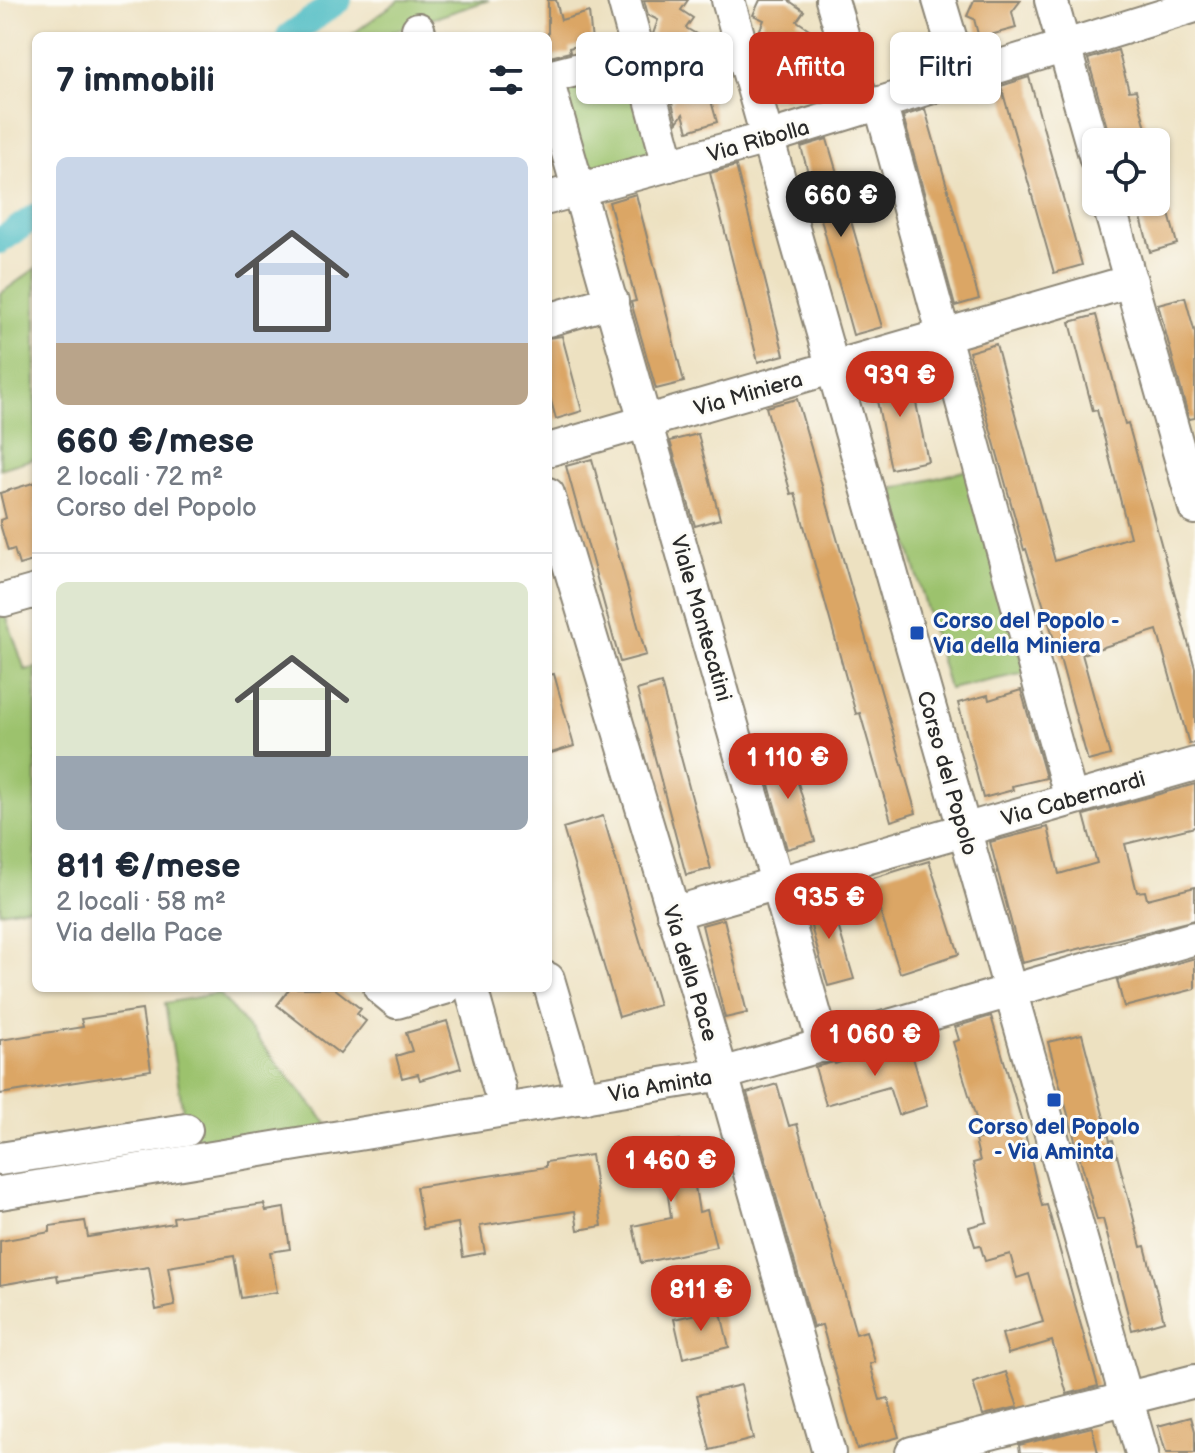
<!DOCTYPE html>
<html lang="it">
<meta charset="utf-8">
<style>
:root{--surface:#fff;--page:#f6f6f7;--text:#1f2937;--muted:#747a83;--line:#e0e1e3;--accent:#c8321e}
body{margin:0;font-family:"Balsamiq Sans",sans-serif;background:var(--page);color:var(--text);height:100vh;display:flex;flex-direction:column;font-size:30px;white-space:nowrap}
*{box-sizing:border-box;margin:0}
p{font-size:26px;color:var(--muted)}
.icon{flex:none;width:44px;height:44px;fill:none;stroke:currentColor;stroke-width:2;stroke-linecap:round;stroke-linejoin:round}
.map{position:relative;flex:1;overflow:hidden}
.sheet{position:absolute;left:32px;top:32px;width:520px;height:960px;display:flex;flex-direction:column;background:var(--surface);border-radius:12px;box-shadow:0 2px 6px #0004}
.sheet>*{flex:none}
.guide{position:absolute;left:576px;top:32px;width:498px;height:72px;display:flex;gap:16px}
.buttons{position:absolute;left:1082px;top:128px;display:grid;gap:16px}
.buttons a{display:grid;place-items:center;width:88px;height:88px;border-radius:12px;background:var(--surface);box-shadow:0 2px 6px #0004;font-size:40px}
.price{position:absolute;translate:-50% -68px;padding:0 18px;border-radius:28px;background:var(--accent);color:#fff;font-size:26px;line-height:52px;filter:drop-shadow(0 2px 4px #0008)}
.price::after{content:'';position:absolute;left:50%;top:48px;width:24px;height:18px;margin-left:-12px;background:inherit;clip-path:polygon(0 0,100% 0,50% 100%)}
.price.current{background:#222;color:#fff}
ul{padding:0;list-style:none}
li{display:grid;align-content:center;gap:16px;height:424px;padding:0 24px}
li+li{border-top:2px solid var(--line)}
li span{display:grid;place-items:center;height:248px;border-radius:12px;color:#555}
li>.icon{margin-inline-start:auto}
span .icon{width:144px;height:144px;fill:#fffc;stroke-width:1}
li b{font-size:34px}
h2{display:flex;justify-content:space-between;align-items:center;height:96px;padding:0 24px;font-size:34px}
.tag{padding:0 28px;border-radius:12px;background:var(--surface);box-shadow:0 2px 6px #0004;font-size:28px;line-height:72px}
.tag.current{background:var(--accent);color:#fff}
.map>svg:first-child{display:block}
.green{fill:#9cc26d;stroke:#64764c;stroke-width:2}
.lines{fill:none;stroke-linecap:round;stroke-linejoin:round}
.canal{stroke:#4dbcc3;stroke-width:26}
.building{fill:#dba665}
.minor-casing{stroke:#8c8676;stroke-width:36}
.minor{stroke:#fff;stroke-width:32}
.transit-dot{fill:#1a4fb4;stroke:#fdfcf7;stroke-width:3}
.labels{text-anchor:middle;stroke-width:6;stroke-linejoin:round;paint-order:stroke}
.street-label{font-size:22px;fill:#2b2b2b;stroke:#fdfcf7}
.transit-label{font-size:22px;font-weight:bold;fill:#164399;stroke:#fdfcf7;text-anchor:start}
</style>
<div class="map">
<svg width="1195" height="1453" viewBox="0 0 1195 1453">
<rect width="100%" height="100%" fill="#fdfcf7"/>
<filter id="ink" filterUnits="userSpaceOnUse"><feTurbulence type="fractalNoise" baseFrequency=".0125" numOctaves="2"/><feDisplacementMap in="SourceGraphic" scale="16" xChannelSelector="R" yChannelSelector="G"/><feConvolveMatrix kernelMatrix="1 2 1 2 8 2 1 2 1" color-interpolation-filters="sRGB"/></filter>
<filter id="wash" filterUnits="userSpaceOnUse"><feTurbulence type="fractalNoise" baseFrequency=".006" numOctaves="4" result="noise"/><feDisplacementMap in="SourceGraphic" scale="32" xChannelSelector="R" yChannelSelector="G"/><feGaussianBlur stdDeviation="1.8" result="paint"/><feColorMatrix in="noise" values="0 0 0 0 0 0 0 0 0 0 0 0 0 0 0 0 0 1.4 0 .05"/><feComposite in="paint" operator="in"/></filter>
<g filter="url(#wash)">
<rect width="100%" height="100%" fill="#ede1c1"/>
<g class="green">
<path d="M399 0H489L392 32V36H350Z"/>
<path d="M634 63 658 151 583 172 559 84Z"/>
<path d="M36 268V458L0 469V294Z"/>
<path d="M968 470 1026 673 949 689 893 489Z"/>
<path d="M0 598 25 670 36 668V906L0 912Z"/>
<path d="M219 993 331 1128 126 1161 124 1147 187 1136 165 1003Z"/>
</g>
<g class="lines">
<g class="canal">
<path d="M289 36 339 0"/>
<path d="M0 241 36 216"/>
</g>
</g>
<g id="blocks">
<g class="building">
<path d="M548 0H556L561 20 589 12 592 42 569 48 570 52 550 57 548 54Z"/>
<path d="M644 0H688L681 10 693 18 686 28 698 35 691 45 703 54 696 65 709 73 702 83 714 91 710 97 717 122 688 131 683 114 677 122 672 103 680 84 665 77 671 61 659 54 666 40 653 34 658 20 648 15Z"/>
<path d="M760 0H788L804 11 797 21 809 29 802 40 815 49 808 59 820 67 816 73 820 88 783 99 776 74 769 71 775 58 764 53 770 40 758 34 764 20 753 15Z"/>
<path d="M974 0H1021L1012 12 1016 28 979 38 974 19 967 16Z"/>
<path d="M1118 50 1129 91 1136 90 1148 136 1125 142H1111L1088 59Z"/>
<path d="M1029 77 1082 265 1054 273 1001 86Z"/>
<path d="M925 109 979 299 955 306 903 116Z"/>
<path d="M827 139 882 327 853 335 801 147Z"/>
<path d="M736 166 784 355 758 362 710 173Z"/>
<path d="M636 194 684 382 656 389 631 302 636 301 609 202Z"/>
<path d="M1137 202H1166L1177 244 1150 252Z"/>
<path d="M1185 297 1195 333V418L1189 419 1158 304Z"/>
<path d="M1096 315 1125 424 1128 423 1195 668V743L1189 744 1157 630 1082 654 1110 755 1088 761 1061 662 1026 549 1024 550 969 352 996 344 1055 561 1130 537 1097 410 1093 411 1070 322Z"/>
<path d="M562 336 582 411 556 419 548 390V338Z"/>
<path d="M909 369 928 461 891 469 872 376Z"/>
<path d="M797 399 916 813 891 821 860 713 856 714 795 493 791 494 766 407Z"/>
<path d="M698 434 720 519 695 526 670 441Z"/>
<path d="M592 459 646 655 620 662 566 466Z"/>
<path d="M36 482V560L19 565 14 549 8 551 0 524V520L6 518 0 493Z"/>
<path d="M554 674 574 746 548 754V675Z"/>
<path d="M661 683 711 869 686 875 637 690Z"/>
<path d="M1021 690 1046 778 1012 786 1013 790 983 798 958 703 988 695 989 700Z"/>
<path d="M789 752 815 841 787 849 762 760Z"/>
<path d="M1195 784V827L1125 844 1137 892 1145 891 1147 899 1195 887V920L1022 963 990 842 1048 827 1059 874 1097 863 1084 815Z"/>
<path d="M603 816 659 1005 619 1017 563 828Z"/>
<path d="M929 861 959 954 900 973 870 879Z"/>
<path d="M829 895 854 979 828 986 804 902Z"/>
<path d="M724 919 747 1013 725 1018 702 925Z"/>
<path d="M1195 958V989L1124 1007 1117 980Z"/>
<path d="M290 988H334L361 1009 357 1014 366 1021 340 1054 277 1005Z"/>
<path d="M142 1010 151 1070 0 1094V1040L83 1027 81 1019Z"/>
<path d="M991 1016 1024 1129 1042 1206 1047 1205 1098 1386 1067 1394 1052 1341 1008 1354 1002 1334 1043 1322 1029 1274 1017 1278 1010 1254 985 1261 980 1245 975 1246 969 1227 987 1222 973 1163 980 1161 975 1140 982 1138 953 1042 959 1040 955 1027Z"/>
<path d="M447 1021 461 1068 420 1080 418 1074 402 1078 396 1056 412 1051 406 1033Z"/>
<path d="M1082 1034 1110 1141 1113 1140 1141 1247 1145 1246 1164 1321 1132 1330 1103 1219 1097 1220 1048 1042Z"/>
<path d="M908 1040 927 1106 898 1115 889 1087 826 1105 815 1067 834 1062 835 1064Z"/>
<path d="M777 1084 789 1126 797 1124 856 1334 866 1331 875 1362 870 1364 880 1400 888 1398 899 1437 857 1449 822 1325 813 1327 747 1093Z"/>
<path d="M680 1140 683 1156 690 1155 699 1212 707 1210 716 1247 641 1263 633 1226 671 1218 666 1180 635 1185 629 1148Z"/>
<path d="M591 1155 602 1226 578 1230 575 1211 480 1226 485 1253 463 1257 458 1223 423 1229 416 1187 546 1167V1162Z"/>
<path d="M264 1204 266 1211 284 1208 290 1249 270 1252 277 1292 241 1298 234 1256 168 1267 175 1306 156 1310 149 1267 58 1281 57 1275 0 1285V1241L50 1232V1226L85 1221 88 1237 174 1223 173 1217Z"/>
<path d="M720 1309 729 1347 683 1358 674 1319Z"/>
<path d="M1006 1372 1018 1407 983 1415 973 1383Z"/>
<path d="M741 1385 753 1439 710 1450 697 1395Z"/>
<path d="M1191 1417 1195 1431V1453H1166L1158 1426Z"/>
<path d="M1092 1427 1098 1453H1020L1019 1445Z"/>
</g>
</g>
</g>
<g filter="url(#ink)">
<use href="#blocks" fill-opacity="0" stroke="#8c8676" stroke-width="2"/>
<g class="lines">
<defs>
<g id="minor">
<path d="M624 0 669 165"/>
<path d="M728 0 1142 1453"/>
<path d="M832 0 864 108"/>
<path d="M939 0 962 77"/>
<path d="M1051 0 1096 159"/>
<path d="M418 29 420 36"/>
<path d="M548 77 639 54"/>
<path d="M548 83 824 1046"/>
<path d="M880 103 1071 799"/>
<path d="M548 198 767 138 1195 6"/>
<path d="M1108 202 1195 508"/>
<path d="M548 320 612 301"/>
<path d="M548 450 1131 281"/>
<path d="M548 494 722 1074 829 1453"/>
<path d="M4 600 36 591"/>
<path d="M673 913 1195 764"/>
<path d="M548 979 583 1098"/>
<path d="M380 988 397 1002 445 988"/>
<path d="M471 988 499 1088"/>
<path d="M0 1159 186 1130"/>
<path d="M0 1193 722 1074 1195 938"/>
<path d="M912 1453 1195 1381"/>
</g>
</defs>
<use href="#minor" class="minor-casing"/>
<use href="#minor" class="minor"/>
</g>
</g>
<g class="transit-dot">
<rect x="909" y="625" width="16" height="16" rx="4"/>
<rect x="1046" y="1092" width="16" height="16" rx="4"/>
</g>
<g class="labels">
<g class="street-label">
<text transform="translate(758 140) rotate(-16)" y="8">Via Ribolla</text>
<text transform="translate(748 393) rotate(-16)" y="8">Via Miniera</text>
<text transform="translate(702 618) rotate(74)" y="8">Viale Montecatini</text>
<text transform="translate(948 773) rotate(74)" y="8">Corso del Popolo</text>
<text transform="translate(1073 798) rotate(-16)" y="8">Via Cabernardi</text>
<text transform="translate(691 973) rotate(73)" y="8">Via della Pace</text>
<text transform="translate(660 1085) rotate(-10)" y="8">Via Aminta</text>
</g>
<g class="transit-label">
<text x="933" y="628">Corso del Popolo -<tspan x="933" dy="25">Via della Miniera</tspan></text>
<text x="1054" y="1134" text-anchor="middle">Corso del Popolo<tspan x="1054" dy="25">- Via Aminta</tspan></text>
</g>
</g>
</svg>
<div class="buttons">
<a><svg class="icon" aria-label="locate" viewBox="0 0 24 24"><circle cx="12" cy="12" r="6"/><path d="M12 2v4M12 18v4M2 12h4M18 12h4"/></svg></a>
</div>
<b class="price current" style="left:841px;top:239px">660 €</b>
<b class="price" style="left:900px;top:419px">939 €</b>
<b class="price" style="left:788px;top:801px">1 110 €</b>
<b class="price" style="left:829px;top:941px">935 €</b>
<b class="price" style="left:875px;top:1078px">1 060 €</b>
<b class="price" style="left:671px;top:1204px">1 460 €</b>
<b class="price" style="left:701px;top:1333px">811 €</b>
<div class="guide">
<a class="tag">Compra</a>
<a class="tag current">Affitta</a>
<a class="tag">Filtri</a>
</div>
<section class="sheet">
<h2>7 immobili<svg class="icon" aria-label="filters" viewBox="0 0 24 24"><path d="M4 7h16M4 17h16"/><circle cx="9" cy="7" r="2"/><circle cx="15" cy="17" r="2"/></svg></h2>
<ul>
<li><span style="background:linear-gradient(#c9d6e8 75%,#b9a48a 0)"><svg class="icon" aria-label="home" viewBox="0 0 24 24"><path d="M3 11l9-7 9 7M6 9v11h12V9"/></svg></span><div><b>660 €/mese</b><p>2 locali · 72 m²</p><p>Corso del Popolo</p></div></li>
<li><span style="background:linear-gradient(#dfe7d0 70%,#9aa5b1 0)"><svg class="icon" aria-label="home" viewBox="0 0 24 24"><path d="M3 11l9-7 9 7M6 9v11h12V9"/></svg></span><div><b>811 €/mese</b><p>2 locali · 58 m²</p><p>Via della Pace</p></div></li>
</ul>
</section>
</div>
